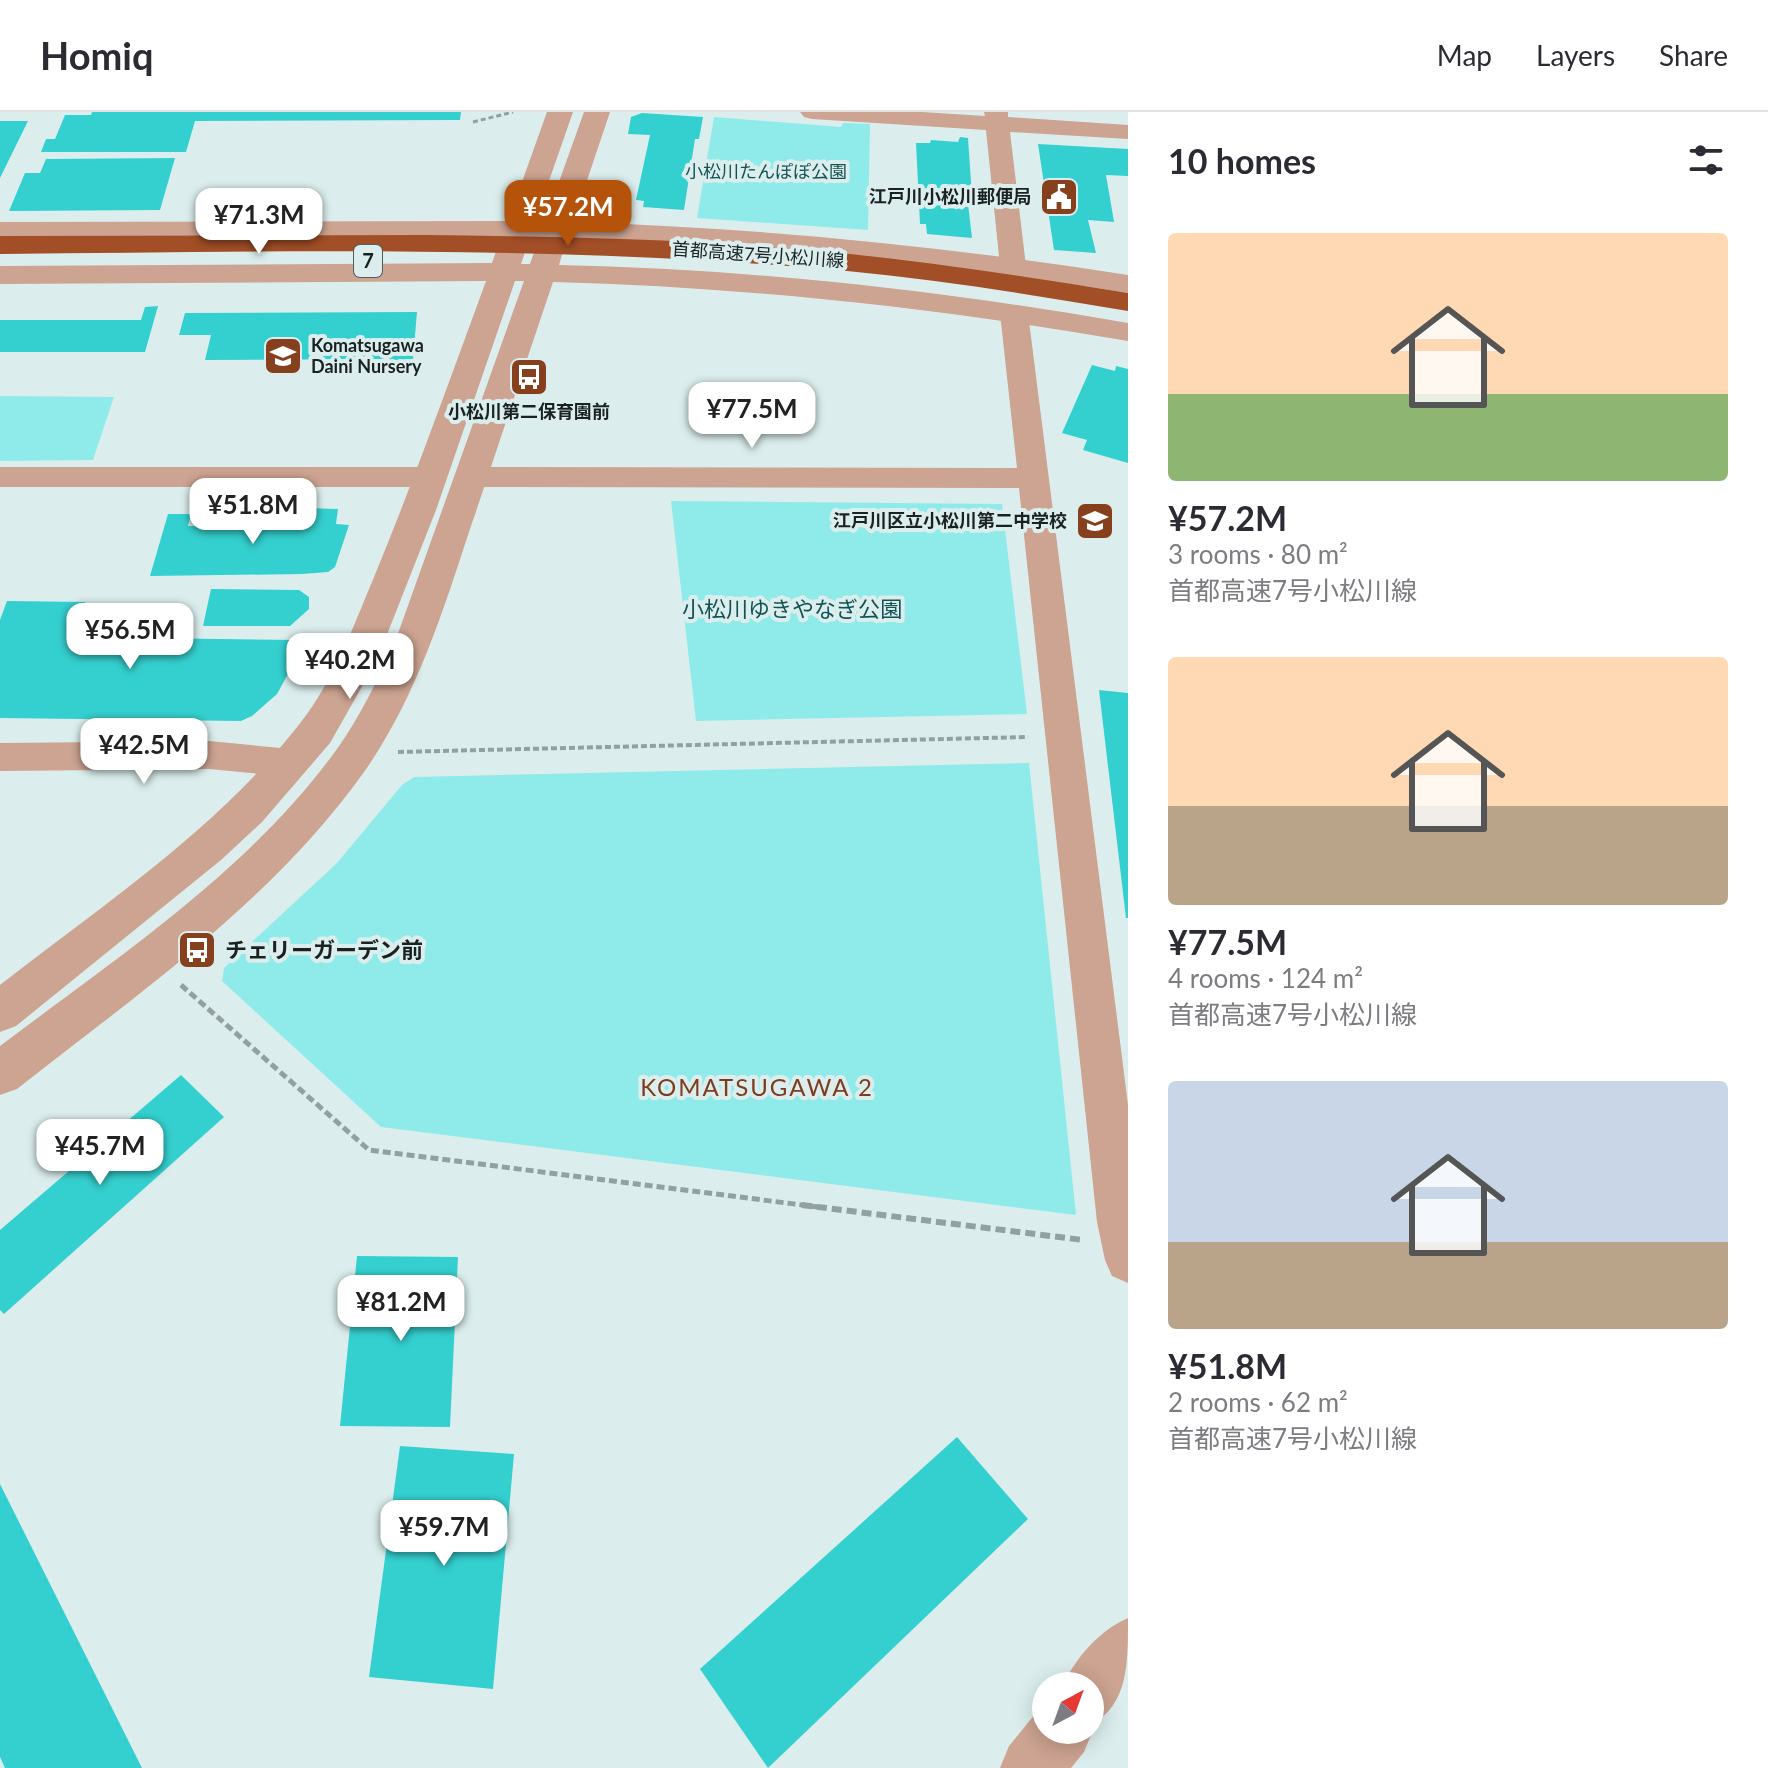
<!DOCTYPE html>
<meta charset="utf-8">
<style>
:root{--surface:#fff;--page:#f7f7f7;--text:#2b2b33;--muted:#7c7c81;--line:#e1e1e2;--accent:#b45309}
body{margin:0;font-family:Lato,"Noto Sans JP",sans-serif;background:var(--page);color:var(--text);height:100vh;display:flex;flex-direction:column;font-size:30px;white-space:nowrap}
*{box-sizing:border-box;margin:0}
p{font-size:26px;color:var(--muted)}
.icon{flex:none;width:44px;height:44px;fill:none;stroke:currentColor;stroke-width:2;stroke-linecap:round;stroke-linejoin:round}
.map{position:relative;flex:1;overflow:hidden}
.drawer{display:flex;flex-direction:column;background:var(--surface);width:640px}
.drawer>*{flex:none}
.needle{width:52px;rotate:41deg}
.buttons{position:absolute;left:1032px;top:1560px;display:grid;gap:16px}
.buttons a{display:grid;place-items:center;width:72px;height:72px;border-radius:50%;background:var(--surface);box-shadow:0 4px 20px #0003;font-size:40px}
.price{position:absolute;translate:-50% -68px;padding:0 18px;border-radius:16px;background:#fff;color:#222;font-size:26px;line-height:52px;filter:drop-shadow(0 2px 4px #0008)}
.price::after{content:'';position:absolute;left:50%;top:48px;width:24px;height:18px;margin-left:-12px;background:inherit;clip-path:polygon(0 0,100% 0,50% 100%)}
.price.on{background:var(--accent);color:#fff}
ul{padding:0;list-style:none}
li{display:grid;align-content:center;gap:16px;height:424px;padding:0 40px}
li span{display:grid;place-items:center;height:248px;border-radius:8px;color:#555}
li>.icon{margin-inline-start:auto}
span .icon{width:144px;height:144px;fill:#fffc;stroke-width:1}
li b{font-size:34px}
h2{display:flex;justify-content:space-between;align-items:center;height:96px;padding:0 40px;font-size:34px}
header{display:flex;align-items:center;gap:48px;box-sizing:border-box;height:112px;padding:0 40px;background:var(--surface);border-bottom:2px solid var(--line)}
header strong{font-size:38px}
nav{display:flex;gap:44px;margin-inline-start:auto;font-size:28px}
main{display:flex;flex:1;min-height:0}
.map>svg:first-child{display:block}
.green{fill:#8febe9}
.building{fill:#34d0cf}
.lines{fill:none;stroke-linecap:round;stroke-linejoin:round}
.path-far3{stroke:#92a1a0;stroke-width:3;stroke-dasharray:5 3;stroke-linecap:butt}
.path-far2{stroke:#92a1a0;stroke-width:4;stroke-dasharray:6 3;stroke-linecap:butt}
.path-far1{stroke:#92a1a0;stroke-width:5;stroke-dasharray:8 4;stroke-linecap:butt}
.path{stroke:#92a1a0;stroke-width:6;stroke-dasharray:10 5;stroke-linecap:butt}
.minor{fill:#cda391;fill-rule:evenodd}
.tertiary{fill:#cda391;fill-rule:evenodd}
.motorway{fill:#a24e26;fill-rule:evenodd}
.labels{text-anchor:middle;stroke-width:8;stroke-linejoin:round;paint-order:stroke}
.far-park-label{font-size:18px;fill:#135252;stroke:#dbeeed}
.far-poi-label{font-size:18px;font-weight:bold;fill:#1a2121;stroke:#dbeeed;text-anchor:end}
.far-street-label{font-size:18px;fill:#1a2121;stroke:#dbeeed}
.shield{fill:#dbeeed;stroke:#545e5e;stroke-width:2}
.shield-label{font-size:20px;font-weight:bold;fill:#1a2121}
.park-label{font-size:22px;fill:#135252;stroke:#dbeeed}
.poi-label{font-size:22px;font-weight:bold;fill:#1a2121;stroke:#dbeeed;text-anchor:start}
.neighbourhood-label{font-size:24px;letter-spacing:2px;fill:#7d3c1e;stroke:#dbeeed}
</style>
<header>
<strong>Homiq</strong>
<nav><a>Map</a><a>Layers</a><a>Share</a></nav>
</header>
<main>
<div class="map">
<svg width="1128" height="1656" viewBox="0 0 1128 1656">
<rect width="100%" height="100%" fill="#dbeeed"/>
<g class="green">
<path d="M714 5 841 15 843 11 870 12 868 118 697 106Z"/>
<path d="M0 284 114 285 93 348 0 349Z"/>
<path d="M671 389 1002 392 1027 602 696 609Z"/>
<path d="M1029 651 1076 1103 381 1015 222 869 224 856 337 751 402 673 414 665Z"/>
</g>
<g class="building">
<path d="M92 0H461L460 8 195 9 186 40H41L46 27H55L65 3H91Z"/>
<path d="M642 1 703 5 699 27H695L684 98 643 95 644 89 636 88 650 23 628 22 631 5Z"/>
<path d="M0 9H28L0 66Z"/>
<path d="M960 25 968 26 972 84 967 83 972 126 927 122 926 112H920L916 31H930L931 28 958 30Z"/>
<path d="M1038 32 1128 37V64L1106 63 1114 110 1088 108 1096 141 1054 138Z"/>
<path d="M175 46 160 98 9 99 25 61H40L46 47Z"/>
<path d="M158 194 145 240H0V208H141L145 195Z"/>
<path d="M417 200 412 259H389L390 247 205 248 211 223H179L185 201Z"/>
<path d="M1092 253 1115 259 1116 254 1128 257V351L1083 338 1087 328 1062 321Z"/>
<path d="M273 395 338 397 336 412 349 413 335 455 328 460 302 462 150 464 168 402H191L188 414 269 415Z"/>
<path d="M211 477 299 478 309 485V497L290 514H203Z"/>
<path d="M7 489 85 490 74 525 296 528 300 532V540L277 582 252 604 241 609 0 606V508Z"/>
<path d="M1099 578 1128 581V806H1126Z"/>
<path d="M181 963 224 1005 4 1202 0 1198V1118Z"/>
<path d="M357 1144 458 1145 450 1315 340 1314Z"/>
<path d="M957 1325 1028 1407 768 1656 700 1557Z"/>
<path d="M400 1334 514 1342 493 1577 369 1565Z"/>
<path d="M0 1372 142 1656H5L0 1645Z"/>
</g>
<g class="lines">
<path class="path-far3" d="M473 10 513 0"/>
<path class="path-far2" d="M398 640 1028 625"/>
<path class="path-far1" d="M181 873 369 1038 818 1095"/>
<path class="path" d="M802 1093 1083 1128"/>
<g class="minor">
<path d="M800 0H922L985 4 984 0H1008V5L1128 13V27L1010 20 1026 154 1022 160H1004L1000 154 986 18 812 7 804 5Z"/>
<path d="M1014 193 1024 195 1028 201 1128 993V1171L1112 1164 1105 1148 1097 1110 1019 376 472 375 461 372 457 365 461 358 472 355 1017 356 1000 201 1004 195Z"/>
<path d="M0 355H431L442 358 446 365 442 372 431 375H0Z"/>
<path d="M209 629 291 637 304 641 309 651 304 661 291 665 209 657 0 659V631Z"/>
</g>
<g class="tertiary">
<path d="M547 0H573L535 109H545L584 0H610L573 110C760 116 943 134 1128 163V181C939 150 758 133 567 126L559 153C750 157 940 178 1128 211V229C938 196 746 175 553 170 525 252 498 335 470 417 442 502 416 586 364 660 273 788 139 881 17 977L0 983V934C118 845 249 759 337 637 361 603 378 567 395 530L524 169H515L436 398 377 548 330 631 262 710 221 748 16 914 0 920V873C104 792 219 716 301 610 333 569 352 518 372 470 413 371 449 270 486 169L0 172V154L492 151 501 125 0 126V110L508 109ZM530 126H539L530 152H521Z"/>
<path d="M1128 1506C1128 1554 1128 1592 1091 1613L1093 1618 1084 1640 1071 1656H1000L1009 1634 1040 1596 1046 1594V1618H1090V1574H1063C1075 1546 1100 1518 1128 1506Z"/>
</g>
<path class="motorway" d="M424 123C566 125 709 127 850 142 944 152 1036 166 1128 181V199C1034 183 941 168 847 159 565 133 282 139 0 142V124Z"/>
</g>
<defs>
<symbol id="civic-square" viewBox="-11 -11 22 22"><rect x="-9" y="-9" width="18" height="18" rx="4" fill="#87401e" stroke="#dbeeed"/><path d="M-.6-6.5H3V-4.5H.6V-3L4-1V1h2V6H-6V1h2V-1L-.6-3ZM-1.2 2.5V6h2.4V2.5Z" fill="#fff"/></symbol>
<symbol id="school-square" viewBox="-11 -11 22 22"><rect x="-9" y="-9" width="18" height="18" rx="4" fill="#87401e" stroke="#dbeeed"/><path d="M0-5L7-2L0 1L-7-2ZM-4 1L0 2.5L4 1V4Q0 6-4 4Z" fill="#fff"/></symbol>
<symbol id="bus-square" viewBox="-11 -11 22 22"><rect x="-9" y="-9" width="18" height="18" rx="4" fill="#87401e" stroke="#dbeeed"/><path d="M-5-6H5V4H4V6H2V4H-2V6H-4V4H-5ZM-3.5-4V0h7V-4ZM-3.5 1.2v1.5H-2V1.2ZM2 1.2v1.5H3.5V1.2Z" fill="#fff"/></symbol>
</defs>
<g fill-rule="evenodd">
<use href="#civic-square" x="1037" y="63" width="44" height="44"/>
<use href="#school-square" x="261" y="222" width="44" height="44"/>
<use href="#bus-square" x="507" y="243" width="44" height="44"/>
<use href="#school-square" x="1073" y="387" width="44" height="44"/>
<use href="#bus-square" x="175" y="816" width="44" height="44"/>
</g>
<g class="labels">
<g class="far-park-label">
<text x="766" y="66">小松川たんぽぽ公園</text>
</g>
<g class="far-poi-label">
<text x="1031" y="91">江戸川小松川郵便局</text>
<text x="311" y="240" text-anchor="start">Komatsugawa<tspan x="311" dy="21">Daini Nursery</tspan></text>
<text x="529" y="306" text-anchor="middle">小松川第二保育園前</text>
<text x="1067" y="415">江戸川区立小松川第二中学校</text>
</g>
<g class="far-street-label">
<text transform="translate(758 143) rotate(4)" y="6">首都高速7号小松川線</text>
</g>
<rect class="shield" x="354" y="133" width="28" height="32" rx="6"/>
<g class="shield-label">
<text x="368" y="156">7</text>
</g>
<g class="park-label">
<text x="792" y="505">小松川ゆきやなぎ公園</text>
</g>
<g class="poi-label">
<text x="225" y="846">チェリーガーデン前</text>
</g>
<g class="neighbourhood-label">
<text x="757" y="984">KOMATSUGAWA 2</text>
</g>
</g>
</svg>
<div class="buttons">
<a><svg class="needle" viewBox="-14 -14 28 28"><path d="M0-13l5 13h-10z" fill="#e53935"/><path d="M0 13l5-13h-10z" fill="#7c7c81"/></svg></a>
</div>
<b class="price on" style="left:568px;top:136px">¥57.2M</b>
<b class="price" style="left:259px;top:144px">¥71.3M</b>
<b class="price" style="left:752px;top:338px">¥77.5M</b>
<b class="price" style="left:253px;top:434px">¥51.8M</b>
<b class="price" style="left:130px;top:559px">¥56.5M</b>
<b class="price" style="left:350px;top:589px">¥40.2M</b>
<b class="price" style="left:144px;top:674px">¥42.5M</b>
<b class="price" style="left:100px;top:1075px">¥45.7M</b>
<b class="price" style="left:401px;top:1231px">¥81.2M</b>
<b class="price" style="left:444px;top:1456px">¥59.7M</b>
</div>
<section class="drawer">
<h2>10 homes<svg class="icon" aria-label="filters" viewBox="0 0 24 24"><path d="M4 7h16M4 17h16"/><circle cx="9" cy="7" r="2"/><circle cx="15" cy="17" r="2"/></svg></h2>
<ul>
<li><span style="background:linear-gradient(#ffd9b3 65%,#8fb573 0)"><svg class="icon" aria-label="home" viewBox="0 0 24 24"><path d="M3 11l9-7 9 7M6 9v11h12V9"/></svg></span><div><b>¥57.2M</b><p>3 rooms · 80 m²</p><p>首都高速7号小松川線</p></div></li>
<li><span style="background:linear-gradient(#ffd9b3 60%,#b9a48a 0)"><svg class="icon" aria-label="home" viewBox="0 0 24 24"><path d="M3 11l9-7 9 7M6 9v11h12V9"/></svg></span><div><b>¥77.5M</b><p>4 rooms · 124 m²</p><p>首都高速7号小松川線</p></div></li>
<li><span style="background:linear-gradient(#c9d6e8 65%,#b9a48a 0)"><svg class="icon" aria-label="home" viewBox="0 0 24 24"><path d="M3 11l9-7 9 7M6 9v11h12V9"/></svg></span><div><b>¥51.8M</b><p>2 rooms · 62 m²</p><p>首都高速7号小松川線</p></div></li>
</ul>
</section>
</main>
